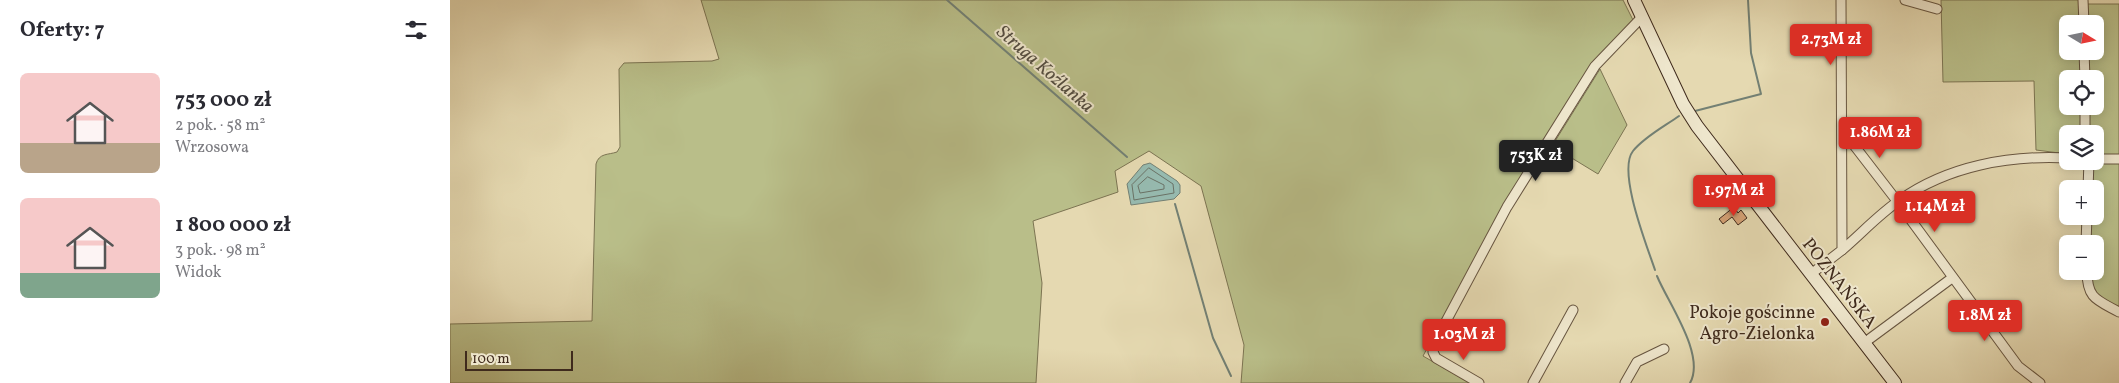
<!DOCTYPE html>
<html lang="pl">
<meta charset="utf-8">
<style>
:root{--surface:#fff;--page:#f7f7f7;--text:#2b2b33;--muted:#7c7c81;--accent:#d93025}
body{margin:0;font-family:Vollkorn,serif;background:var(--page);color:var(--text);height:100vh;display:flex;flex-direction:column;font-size:19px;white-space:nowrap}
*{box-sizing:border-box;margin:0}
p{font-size:16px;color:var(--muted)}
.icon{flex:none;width:28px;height:28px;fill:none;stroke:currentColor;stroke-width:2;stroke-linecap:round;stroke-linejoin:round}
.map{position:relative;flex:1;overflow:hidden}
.drawer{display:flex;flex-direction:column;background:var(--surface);width:450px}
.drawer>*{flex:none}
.needle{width:32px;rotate:100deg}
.buttons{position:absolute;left:1609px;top:15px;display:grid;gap:10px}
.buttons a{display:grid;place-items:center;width:45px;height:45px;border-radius:8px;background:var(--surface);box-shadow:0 2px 12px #0003;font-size:25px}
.scale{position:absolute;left:15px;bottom:12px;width:108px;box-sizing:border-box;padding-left:5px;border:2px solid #3f2a1c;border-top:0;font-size:14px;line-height:18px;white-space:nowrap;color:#3f2a1c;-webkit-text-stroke:4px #eee6cc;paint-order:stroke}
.price{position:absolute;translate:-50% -42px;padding:0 11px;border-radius:5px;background:var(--accent);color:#fff;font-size:16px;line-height:32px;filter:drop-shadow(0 1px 2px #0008)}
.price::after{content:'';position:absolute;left:50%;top:30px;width:15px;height:11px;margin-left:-8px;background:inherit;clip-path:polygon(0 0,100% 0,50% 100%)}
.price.current{background:#222;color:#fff}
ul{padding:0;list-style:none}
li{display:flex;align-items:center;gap:15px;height:125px;padding:0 20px}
li span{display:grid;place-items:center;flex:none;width:140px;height:100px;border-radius:8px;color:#555}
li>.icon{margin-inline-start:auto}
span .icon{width:60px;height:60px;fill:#fffc;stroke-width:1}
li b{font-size:21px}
h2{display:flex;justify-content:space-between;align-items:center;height:60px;padding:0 20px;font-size:21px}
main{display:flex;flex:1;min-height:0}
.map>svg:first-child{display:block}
.green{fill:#b9be89;stroke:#7c7452;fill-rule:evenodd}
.water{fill:#96baaf;stroke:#738074}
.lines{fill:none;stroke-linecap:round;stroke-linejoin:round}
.shore{stroke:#6a7266;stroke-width:1}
.stream{stroke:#738074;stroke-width:2}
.building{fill:#d5a276;stroke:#3f2a1c}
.street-casing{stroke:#685641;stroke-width:11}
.secondary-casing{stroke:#3f2a1c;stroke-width:14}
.street{stroke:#eee6cc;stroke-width:9}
.secondary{stroke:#eee6cc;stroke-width:12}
.poi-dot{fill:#8f2418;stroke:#eee6cc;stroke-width:2}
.labels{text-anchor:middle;stroke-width:4;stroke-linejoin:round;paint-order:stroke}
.street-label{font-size:18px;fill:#3f2a1c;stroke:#eee6cc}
.poi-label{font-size:18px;fill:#3f2a1c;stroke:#eee6cc;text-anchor:end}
.water-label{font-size:19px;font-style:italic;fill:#554e41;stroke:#eee6cc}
</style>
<main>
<section class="drawer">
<h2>Oferty: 7<svg class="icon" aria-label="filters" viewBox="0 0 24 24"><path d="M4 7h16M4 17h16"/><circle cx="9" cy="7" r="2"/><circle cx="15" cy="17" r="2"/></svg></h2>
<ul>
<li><span style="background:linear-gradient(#f6c9c9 70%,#b9a48a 0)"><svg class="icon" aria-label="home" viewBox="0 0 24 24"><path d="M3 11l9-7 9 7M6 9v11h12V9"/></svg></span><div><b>753 000 zł</b><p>2 pok. · 58 m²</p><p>Wrzosowa</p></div></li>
<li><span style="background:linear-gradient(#f6c9c9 75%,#7fa58c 0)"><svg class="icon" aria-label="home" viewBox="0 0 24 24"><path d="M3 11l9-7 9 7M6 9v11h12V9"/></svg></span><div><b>1 800 000 zł</b><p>3 pok. · 98 m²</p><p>Widok</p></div></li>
</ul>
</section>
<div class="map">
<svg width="1669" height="383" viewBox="0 0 1669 383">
<rect width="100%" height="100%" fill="#e5d9b1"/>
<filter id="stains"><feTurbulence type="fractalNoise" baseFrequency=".004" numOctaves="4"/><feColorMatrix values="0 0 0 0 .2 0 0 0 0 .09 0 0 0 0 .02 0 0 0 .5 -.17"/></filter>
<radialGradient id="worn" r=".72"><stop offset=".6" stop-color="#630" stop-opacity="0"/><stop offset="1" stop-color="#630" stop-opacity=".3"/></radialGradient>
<g class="green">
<path d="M251 0H1173L1183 20 1143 63 1054 204 973 356 1020 383H791L794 345 751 186 699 151 665 171 668 192 583 221 592 283 586 383H0V324L142 321 146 164C149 153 158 155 167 152L170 147 169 69 174 63 262 61 269 59Z"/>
<path d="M1491 0H1630V4H1669V310L1642 291 1639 271H1645V244H1639L1640 216H1645V189H1641L1642 161H1645V134H1618L1617 154 1586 150 1584 81 1493 82ZM1618 24H1645V51H1618ZM1618 79H1645V106H1618Z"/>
<path d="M1150 69 1177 125 1148 174 1102 146Z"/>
</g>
<path class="water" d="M700 163 727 181 730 185V193L724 199 681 205 677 184 693 165Z"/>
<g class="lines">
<g class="shore">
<path d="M699 168 723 184 724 193 684 200 682 185Z"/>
<path d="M698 177 714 185V189L690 193 688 186Z"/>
</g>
<g class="stream">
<path d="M497 0 677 157"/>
<path d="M1245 111 1311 94 1301 53 1298 0"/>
<path d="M725 204 763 338 781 376"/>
<path d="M1205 270C1197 246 1167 171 1183 151 1194 137 1215 126 1229 116"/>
<path d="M1207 276C1218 303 1256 355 1240 383"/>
</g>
</g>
<path class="building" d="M1284 207 1288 213 1291 210 1297 218 1288 225 1282 217 1273 224 1269 219Z"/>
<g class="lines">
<defs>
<g id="street">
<path d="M1455 0 1487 9"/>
<path d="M1633 0 1634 24"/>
<path d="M1634 51 1635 79"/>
<path d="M1635 106V134"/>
<path d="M1393 131 1447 201 1568 366 1590 383"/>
<path d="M1645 159H1669"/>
<path d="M1638 189 1639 161"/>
<path d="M1636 244 1637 216"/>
<path d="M1392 250C1411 234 1429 214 1450 200 1498 166 1559 155 1618 158"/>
<path d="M1637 271C1637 299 1647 300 1669 312"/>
<path d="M1361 274 1392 250 1391 0"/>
<path d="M1414 343 1502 278"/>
<path d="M1029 383 986 358 983 352 985 342 1057 207 1145 66 1192 17"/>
<path d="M1083 383 1123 310"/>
<path d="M1175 383 1187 362 1214 349"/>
</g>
<path id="secondary" d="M1184 0 1233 104 1247 126 1445 383"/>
</defs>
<use href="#street" class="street-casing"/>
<use href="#secondary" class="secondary-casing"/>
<use href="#street" class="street"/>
<use href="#secondary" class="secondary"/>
</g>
<circle class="poi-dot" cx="1375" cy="322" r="5"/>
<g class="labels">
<g class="street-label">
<text transform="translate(1390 283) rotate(52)" y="6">POZNAŃSKA</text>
</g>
<g class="poi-label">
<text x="1365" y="318">Pokoje gościnne<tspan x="1365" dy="21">Agro-Zielonka</tspan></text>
</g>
<g class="water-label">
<text transform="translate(596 68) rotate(41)" y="7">Struga Koźlanka</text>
</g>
</g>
<rect width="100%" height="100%" filter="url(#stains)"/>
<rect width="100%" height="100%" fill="url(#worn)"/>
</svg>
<div class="buttons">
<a><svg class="needle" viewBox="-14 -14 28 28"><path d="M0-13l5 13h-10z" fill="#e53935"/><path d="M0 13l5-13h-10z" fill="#7c7c81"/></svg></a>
<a><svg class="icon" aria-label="locate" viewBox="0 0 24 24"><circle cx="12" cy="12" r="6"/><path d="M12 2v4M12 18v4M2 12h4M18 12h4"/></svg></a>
<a><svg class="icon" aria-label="layers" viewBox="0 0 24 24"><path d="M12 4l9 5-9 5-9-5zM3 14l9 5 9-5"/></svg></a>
<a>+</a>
<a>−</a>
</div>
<div class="scale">100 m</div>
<b class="price" style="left:1381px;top:66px">2.73M zł</b>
<b class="price" style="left:1430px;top:159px">1.86M zł</b>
<b class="price current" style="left:1086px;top:182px">753K zł</b>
<b class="price" style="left:1284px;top:217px">1.97M zł</b>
<b class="price" style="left:1485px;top:233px">1.14M zł</b>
<b class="price" style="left:1535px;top:342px">1.8M zł</b>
<b class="price" style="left:1014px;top:361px">1.03M zł</b>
</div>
</main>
